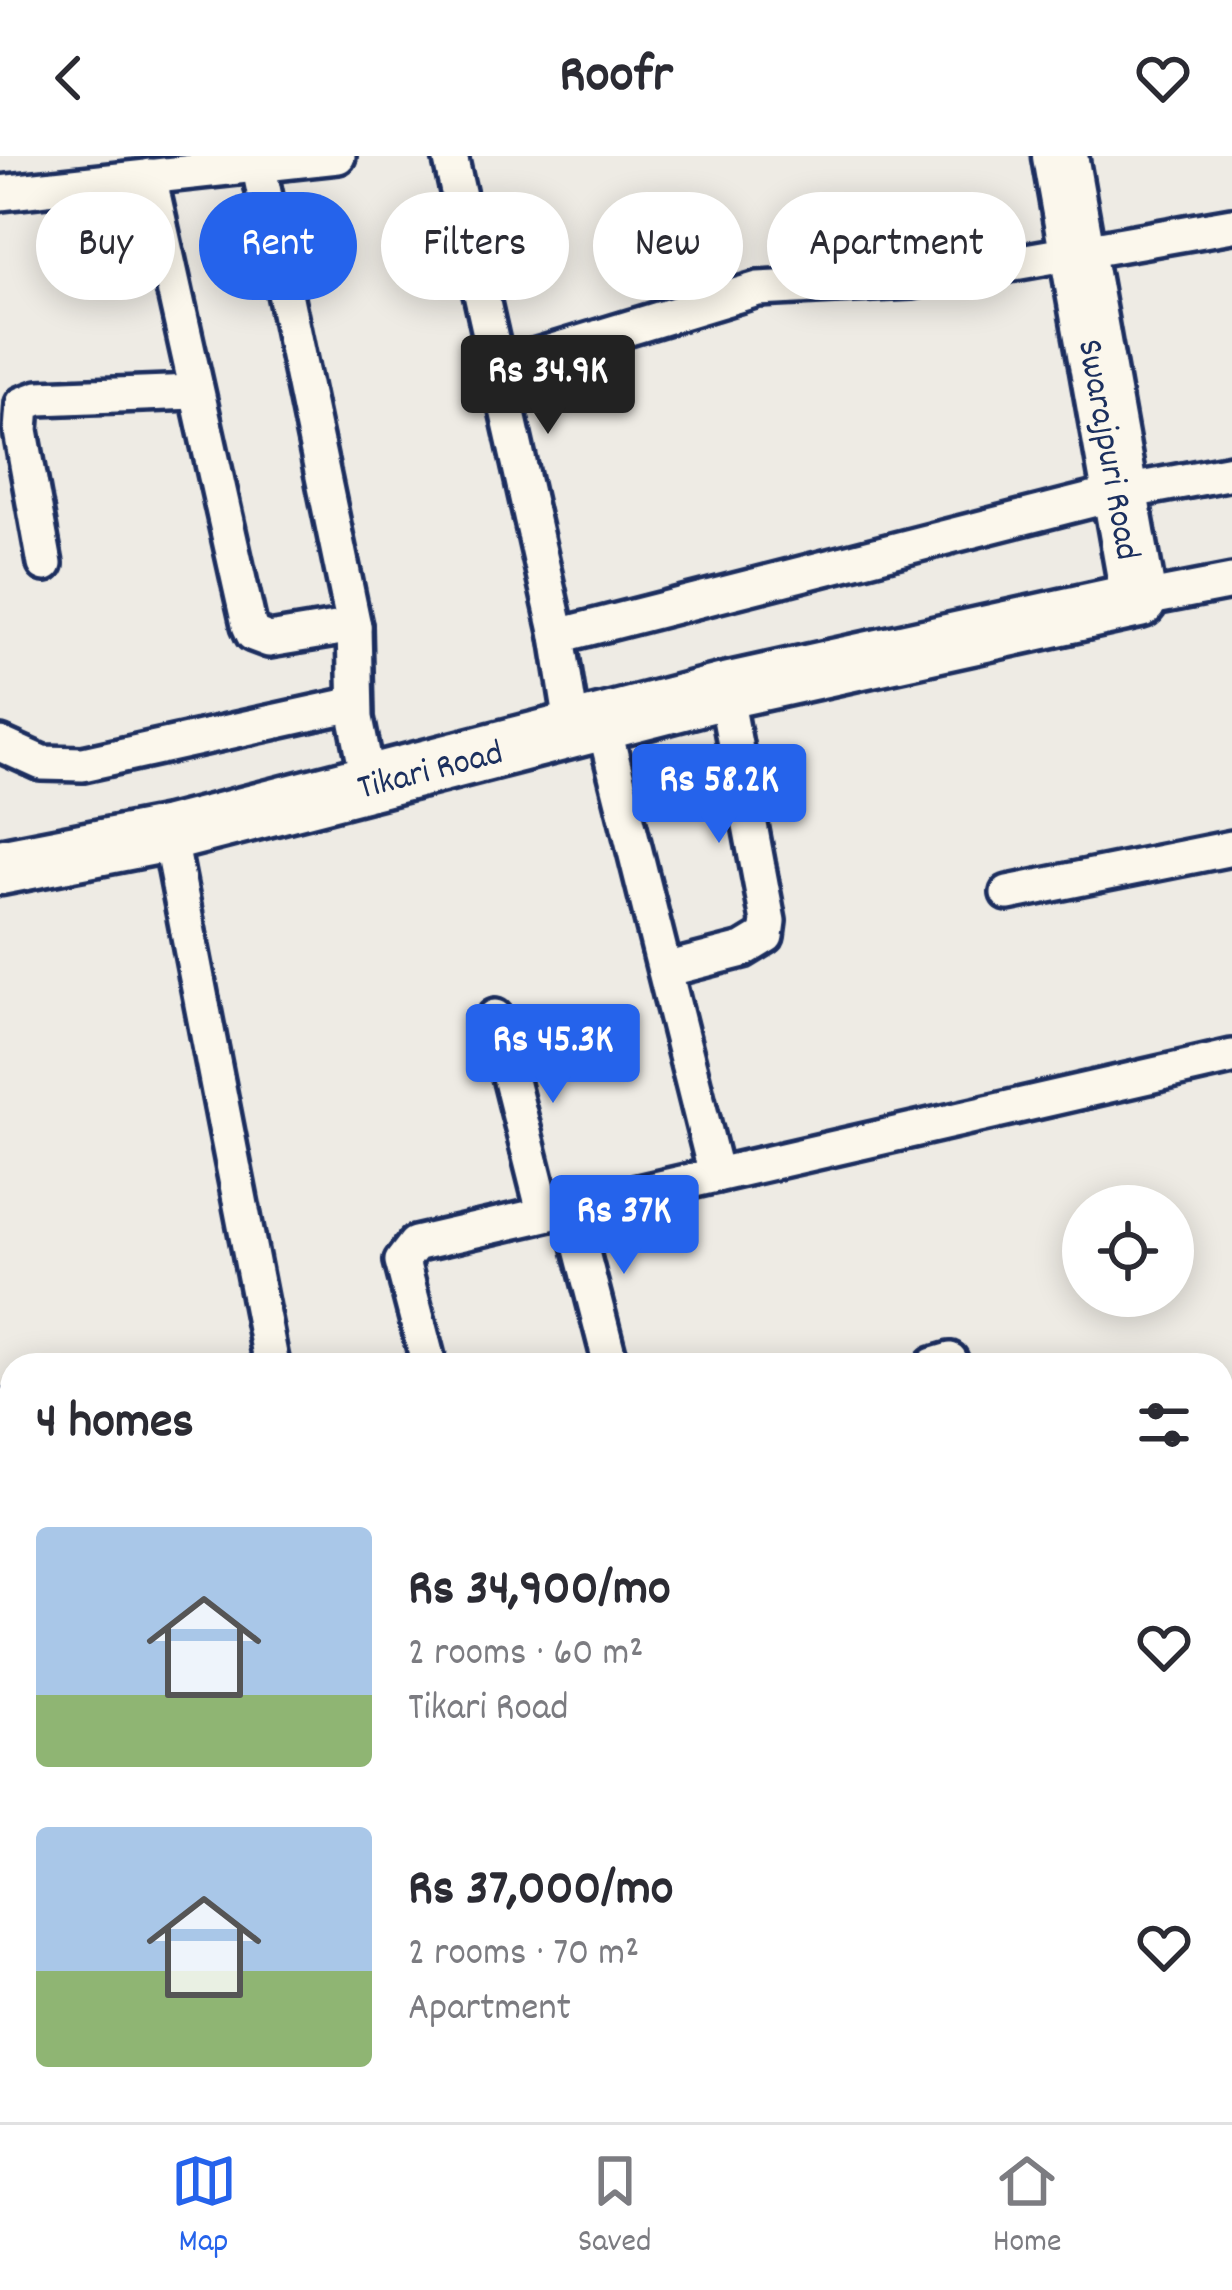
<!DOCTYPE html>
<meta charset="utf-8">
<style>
:root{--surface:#fff;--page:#f7f7f7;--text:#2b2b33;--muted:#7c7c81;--line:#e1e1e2;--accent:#2563eb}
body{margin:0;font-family:Dekko,sans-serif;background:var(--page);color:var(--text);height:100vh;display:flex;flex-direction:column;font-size:45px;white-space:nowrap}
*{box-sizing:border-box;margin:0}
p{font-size:39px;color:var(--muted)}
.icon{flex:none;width:66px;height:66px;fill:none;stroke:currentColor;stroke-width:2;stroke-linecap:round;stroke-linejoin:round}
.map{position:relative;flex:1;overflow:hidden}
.sheet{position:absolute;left:0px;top:1197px;width:1233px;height:771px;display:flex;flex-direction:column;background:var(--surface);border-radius:36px 36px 0 0;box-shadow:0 6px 30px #0003}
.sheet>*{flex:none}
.hud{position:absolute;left:36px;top:36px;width:1161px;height:108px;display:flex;gap:24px}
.buttons{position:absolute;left:1062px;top:1029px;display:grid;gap:24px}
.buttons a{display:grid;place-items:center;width:132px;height:132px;border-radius:50%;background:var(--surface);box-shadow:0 6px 30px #0003;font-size:60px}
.price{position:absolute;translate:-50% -102px;padding:0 27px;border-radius:12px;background:var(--accent);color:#fff;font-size:39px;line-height:78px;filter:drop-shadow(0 3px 6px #0008)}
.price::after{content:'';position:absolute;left:50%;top:72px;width:36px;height:27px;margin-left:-18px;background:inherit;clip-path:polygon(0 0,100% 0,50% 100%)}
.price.current{background:#222;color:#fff}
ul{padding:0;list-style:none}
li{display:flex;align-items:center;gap:36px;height:300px;padding:0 36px}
li span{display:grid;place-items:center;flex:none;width:336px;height:240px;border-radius:12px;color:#555}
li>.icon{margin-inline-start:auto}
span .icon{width:144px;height:144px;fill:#fffc;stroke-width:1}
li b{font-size:51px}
h2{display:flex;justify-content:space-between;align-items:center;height:144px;padding:0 36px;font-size:51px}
.chip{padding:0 42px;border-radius:54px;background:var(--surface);box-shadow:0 6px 30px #0003;font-size:42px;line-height:108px}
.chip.current{background:var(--accent);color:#fff}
header{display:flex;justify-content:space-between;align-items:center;height:156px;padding:0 36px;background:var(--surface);font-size:54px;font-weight:700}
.tab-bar{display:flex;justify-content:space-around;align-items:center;height:168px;border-top:3px solid var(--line);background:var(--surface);font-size:33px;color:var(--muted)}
.tab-bar a{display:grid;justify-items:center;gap:6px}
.tab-bar .current{color:var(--accent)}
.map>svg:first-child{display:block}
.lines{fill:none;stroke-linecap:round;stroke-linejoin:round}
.minor-casing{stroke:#1b2f5e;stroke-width:42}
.trunk-casing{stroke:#1b2f5e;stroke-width:63}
.minor{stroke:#fbf7ec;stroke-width:33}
.trunk{stroke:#fbf7ec;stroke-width:54}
.labels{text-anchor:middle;stroke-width:9;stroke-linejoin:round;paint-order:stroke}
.street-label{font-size:36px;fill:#1b2f5e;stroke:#fbf7ec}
</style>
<header><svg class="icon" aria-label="back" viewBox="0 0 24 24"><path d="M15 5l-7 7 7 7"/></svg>Roofr<svg class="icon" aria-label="heart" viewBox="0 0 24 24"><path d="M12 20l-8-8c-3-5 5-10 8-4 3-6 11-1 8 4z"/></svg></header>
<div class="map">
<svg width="1232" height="1966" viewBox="0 0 1232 1966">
<rect width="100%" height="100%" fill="#eeebe4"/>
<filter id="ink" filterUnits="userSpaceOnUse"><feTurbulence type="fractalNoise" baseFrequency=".00833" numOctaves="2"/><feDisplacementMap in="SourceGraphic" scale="24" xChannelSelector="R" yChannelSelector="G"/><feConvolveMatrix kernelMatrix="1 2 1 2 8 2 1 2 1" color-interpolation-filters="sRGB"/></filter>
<g filter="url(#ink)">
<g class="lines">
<defs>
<g id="minor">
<path d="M450 0 558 480 573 575"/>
<path d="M259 12 354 470 356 562 369 628"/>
<path d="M149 20 249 469 253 478 269 484 354 470"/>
<path d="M0 37 338 0"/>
<path d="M497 212 758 133 911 125 1232 69"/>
<path d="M45 408 21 275 23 248 39 242 194 236"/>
<path d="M1139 444 1232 426"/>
<path d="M558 480 1119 337 1232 316"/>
<path d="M603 567 716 1019"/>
<path d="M0 588 42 607 83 608 354 548"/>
<path d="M169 678 272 1209"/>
<path d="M1008 737 1232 692"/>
<path d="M665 814 743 794 766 780 768 765 725 535"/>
<path d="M495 861 544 1056"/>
<path d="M570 1050 611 1209"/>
<path d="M429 1209 402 1105 415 1088 1232 901"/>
<path d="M933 1209 950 1204"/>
<path d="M0 1252 12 1250"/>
<path d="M1221 1292 1232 1289"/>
<path d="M1221 1614 1232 1612"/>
<path d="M1221 1891 1232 1889"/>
<path d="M235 1956 236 1966"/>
<path d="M304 1956 323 1966"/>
<path d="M448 1956 451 1966"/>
<path d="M798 1956 801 1966"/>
<path d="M0 1962 51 1956"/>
<path d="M853 1966 901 1956"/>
</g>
<g id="trunk">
<path id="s1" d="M0 711 169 678 725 535 1139 444 1060 0"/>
</g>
</defs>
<use href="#minor" class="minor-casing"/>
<use href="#trunk" class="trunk-casing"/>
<use href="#minor" class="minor"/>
<use href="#trunk" class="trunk"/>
</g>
</g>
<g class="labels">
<g class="street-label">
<text transform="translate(1112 293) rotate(80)" y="13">Swarajpuri Road</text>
<text dy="13" stroke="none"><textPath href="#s1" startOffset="441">Tikari Road</textPath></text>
</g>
</g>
</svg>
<div class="buttons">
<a><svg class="icon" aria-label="locate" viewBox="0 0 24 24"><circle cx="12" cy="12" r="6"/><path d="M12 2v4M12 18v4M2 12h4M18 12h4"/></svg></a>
</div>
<b class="price current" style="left:548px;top:281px">Rs 34.9K</b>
<b class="price" style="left:719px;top:690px">Rs 58.2K</b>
<b class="price" style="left:553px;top:950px">Rs 45.3K</b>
<b class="price" style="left:624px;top:1121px">Rs 37K</b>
<div class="hud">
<a class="chip">Buy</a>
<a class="chip current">Rent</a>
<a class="chip">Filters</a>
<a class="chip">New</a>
<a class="chip">Apartment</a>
</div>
<section class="sheet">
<h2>4 homes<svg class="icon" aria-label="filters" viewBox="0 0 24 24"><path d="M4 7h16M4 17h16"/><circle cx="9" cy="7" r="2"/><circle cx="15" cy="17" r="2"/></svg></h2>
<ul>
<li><span style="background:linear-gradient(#a9c7e8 70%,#8fb573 0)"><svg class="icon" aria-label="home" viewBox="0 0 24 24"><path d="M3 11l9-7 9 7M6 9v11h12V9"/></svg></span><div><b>Rs 34,900/mo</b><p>2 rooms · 60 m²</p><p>Tikari Road</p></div><svg class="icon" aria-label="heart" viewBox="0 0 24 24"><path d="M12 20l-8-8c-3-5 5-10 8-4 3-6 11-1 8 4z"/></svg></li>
<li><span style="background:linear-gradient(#a9c7e8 60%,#8fb573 0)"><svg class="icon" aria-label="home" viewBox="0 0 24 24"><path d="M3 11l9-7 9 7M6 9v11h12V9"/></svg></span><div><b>Rs 37,000/mo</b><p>2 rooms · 70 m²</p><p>Apartment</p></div><svg class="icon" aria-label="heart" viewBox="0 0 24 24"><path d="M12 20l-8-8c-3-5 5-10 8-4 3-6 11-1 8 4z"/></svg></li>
</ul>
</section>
</div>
<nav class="tab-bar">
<a class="current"><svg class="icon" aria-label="map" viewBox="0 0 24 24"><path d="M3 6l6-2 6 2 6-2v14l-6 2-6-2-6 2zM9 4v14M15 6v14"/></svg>Map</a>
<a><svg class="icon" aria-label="saved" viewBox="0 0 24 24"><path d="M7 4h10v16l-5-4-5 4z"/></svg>Saved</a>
<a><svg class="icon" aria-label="home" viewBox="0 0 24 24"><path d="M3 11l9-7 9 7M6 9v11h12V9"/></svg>Home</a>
</nav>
